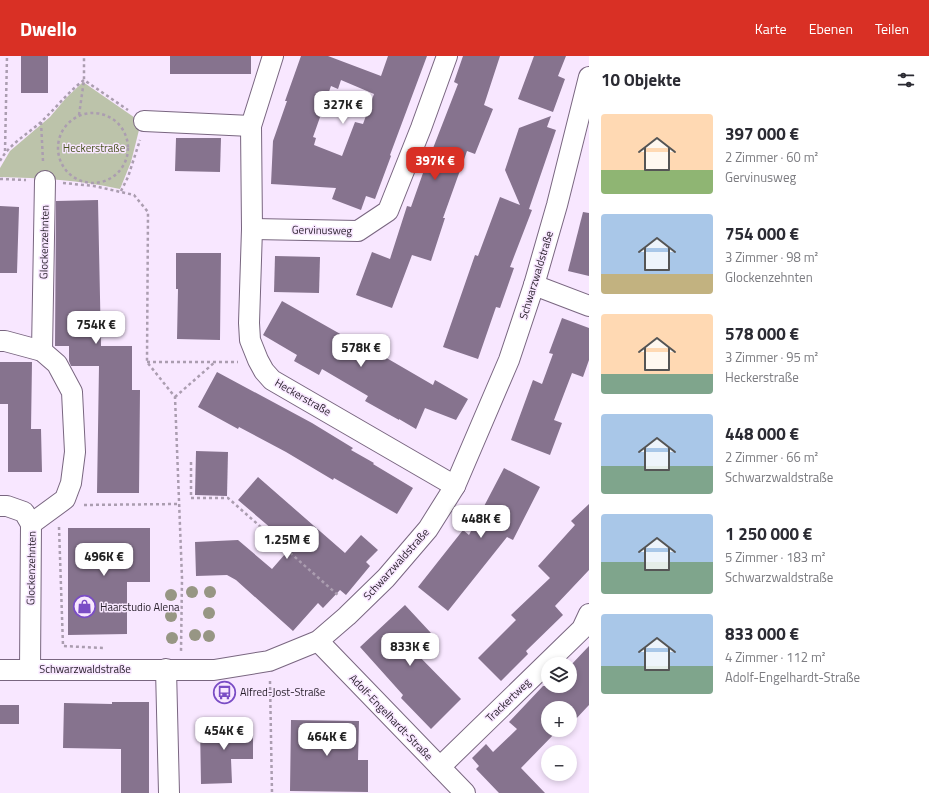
<!DOCTYPE html>
<html lang="de">
<meta charset="utf-8">
<style>
:root{--surface:#fff;--page:#f2f2f3;--text:#2b2b33;--muted:#7c7c81;--accent:#d93025}
body{margin:0;font-family:"Titillium Web",sans-serif;background:var(--page);color:var(--text);height:100vh;display:flex;flex-direction:column;font-size:15px;white-space:nowrap}
*{box-sizing:border-box;margin:0}
p{font-size:13px;color:var(--muted)}
.icon{flex:none;width:22px;height:22px;fill:none;stroke:currentColor;stroke-width:2;stroke-linecap:round;stroke-linejoin:round}
.map{position:relative;flex:1;overflow:hidden}
.panel{display:flex;flex-direction:column;background:var(--surface);width:340px}
.panel>*{flex:none}
.buttons{position:absolute;left:541px;top:601px;display:grid;gap:8px}
.buttons a{display:grid;place-items:center;width:36px;height:36px;border-radius:50%;background:var(--surface);box-shadow:0 2px 6px #0003;font-size:20px}
.price{position:absolute;translate:-50% -34px;padding:0 9px;border-radius:8px;background:#fff;color:#222;font-size:13px;line-height:26px;filter:drop-shadow(0 1px 2px #0008)}
.price::after{content:'';position:absolute;left:50%;top:24px;width:12px;height:9px;margin-left:-6px;background:inherit;clip-path:polygon(0 0,100% 0,50% 100%)}
.price.active{background:var(--accent);color:#fff}
ul{padding:0;list-style:none}
li{display:flex;align-items:center;gap:12px;height:100px;padding:0 12px}
li span{display:grid;place-items:center;flex:none;width:112px;height:80px;border-radius:4px;color:#555}
li>.icon{margin-inline-start:auto}
span .icon{width:48px;height:48px;fill:#fffc;stroke-width:1}
li b{font-size:17px}
h2{display:flex;justify-content:space-between;align-items:center;height:48px;padding:0 12px;font-size:17px}
header{display:flex;align-items:center;gap:24px;box-sizing:border-box;height:56px;padding:0 20px;background:var(--accent);color:#fff}
header strong{font-size:19px}
nav{display:flex;gap:22px;margin-inline-start:auto;font-size:14px}
main{display:flex;flex:1;min-height:0}
.map>svg:first-child{display:block}
.green{fill:#bcc3aa}
.building{fill:#86738e;fill-rule:evenodd}
.lines{fill:none;stroke-linecap:round;stroke-linejoin:round}
.minor-casing{stroke:#796680;stroke-width:22}
.path{stroke:#ab9db0;stroke-width:2.5;stroke-dasharray:3 3;stroke-linecap:butt}
.minor{stroke:#fff;stroke-width:20}
.tree{fill:#979684}
.labels{text-anchor:middle;stroke-width:3;stroke-linejoin:round;paint-order:stroke}
.park-label{font-size:11px;fill:#48531f;stroke:#f8e7ff}
.street-label{font-size:11px;fill:#251d28;stroke:#f8e7ff}
.poi-label{font-size:11px;fill:#251d28;stroke:#f8e7ff;text-anchor:start}
</style>
<header>
<strong>Dwello</strong>
<nav><a>Karte</a><a>Ebenen</a><a>Teilen</a></nav>
</header>
<main>
<div class="map">
<svg width="589" height="737" viewBox="0 0 589 737">
<rect width="100%" height="100%" fill="#f8e7ff"/>
<path class="green" d="M83 26 141 66 131 106 120 133C80 124 40 122 0 121V112L10 95 50 61 66 42Z"/>
<g class="building">
<rect x="21" y="0" width="27" height="37"/>
<rect x="170" y="0" width="81" height="18"/>
<path d="M301 0H328L381 20 388 0H427L390 99 391 100 375 143 366 140 361 154 332 143 336 132 271 128 273 85 287 45H285ZM341 24 374 38 363 68 355 66 342 100 314 89 316 82 313 81 331 30 338 33Z"/>
<path d="M463 0H500L484 49 493 53 475 98 467 95 443 162H445L431 205 412 199 392 252 356 239 372 196 390 203 407 150 411 151 429 100H430L458 28 454 26Z"/>
<path d="M534 0H566L558 20 565 23 553 56 518 43Z"/>
<path d="M551 60 547 71 556 74 529 153 532 154 510 211 514 212 500 252 496 251 478 303 443 291 475 199 478 200 500 141 520 149 505 114 519 72Z"/>
<path d="M176 82H221L220 116 175 115Z"/>
<path d="M98 144 101 290H132V334H140L139 437H97L99 310H71L69 305V290H55L56 145Z"/>
<path d="M0 150 19 151 17 217H0Z"/>
<path d="M583 156 589 157V220L568 215Z"/>
<path d="M176 197H221L220 284 177 283 178 233H176Z"/>
<path d="M275 200 320 201 319 237 274 236Z"/>
<path d="M282 245 358 288 359 286 433 329 435 324 468 343 456 364 425 352 416 373 399 363V364L365 345 368 340 322 313 319 319 294 305 297 299 263 279Z"/>
<path d="M562 262 589 272V304L583 321 572 317 554 364 562 367 550 399 511 384 533 324 542 328 553 298 549 297Z"/>
<path d="M0 306H32L31 373H41L42 416H8V348H0Z"/>
<path d="M217 316 312 367 353 392 351 394 374 407 373 408 413 432 397 458 334 422 333 424 286 396 239 371 238 373 198 351Z"/>
<path d="M196 395 228 396 227 440 195 439Z"/>
<path d="M504 412 540 431 513 484 507 481 448 555 418 531 463 474 469 479Z"/>
<path d="M258 421 345 497 361 479 378 494 366 506 370 510 346 539 340 534 323 552 318 547 293 575 236 524 227 519 196 520 195 486 238 484 272 513 292 490 238 444Z"/>
<path d="M589 448V514L555 550 563 559 526 595 528 598 501 625 478 602 516 564 511 559 550 522 538 510 575 469 571 465Z"/>
<path d="M68 472H150V526H127V578L68 579Z"/>
<path d="M405 549 431 577 413 594 461 643 431 673 401 642 403 639 360 591Z"/>
<path d="M589 590V649L574 665 570 661V652H548V674H558L521 712 545 737H499L476 713 479 710 472 702 486 688 493 696 517 673 509 666 543 630H546L548 628V630H570V610Z"/>
<path d="M112 646H149V737H121V693L63 692 64 647 112 648Z"/>
<rect x="0" y="649" width="19" height="19"/>
<path d="M291 664 359 665 358 704H368V736L290 735Z"/>
<path d="M200 669H253V703H231L232 727 201 728Z"/>
</g>
<g class="lines">
<defs>
<g id="minor">
<path d="M273 0 251 70 252 173 249 267 250 284 258 304 264 315 272 324 455 430"/>
<path d="M144 65 251 70"/>
<path d="M252 173 358 175 388 155 421 72 447 0"/>
<path d="M534 229 589 250"/>
<path d="M0 285H5L42 295 57 308 72 336 75 396 71 427 65 443 31 468 30 614"/>
<path d="M42 295 45 125"/>
<path d="M0 450H7L24 456 31 468"/>
<path d="M318 585 465 737"/>
<path d="M166 613 169 737"/>
<path d="M0 614H214L269 605 318 585 347 560 386 522 428 473 455 430 509 304 534 229 557 149 589 21"/>
<path d="M440 711 582 573 589 558"/>
</g>
</defs>
<use href="#minor" class="minor-casing"/>
<g class="path">
<circle cx="93" cy="92" r="35"/>
<path d="M79 59 84 24V0"/>
<path d="M41 66 43 105"/>
<path d="M5 95 7 0"/>
<path d="M0 105C9 88 28 78 42 65 56 52 68 36 84 24L128 54"/>
<path d="M0 123 26 124"/>
<path d="M63 127 94 130 134 139 148 156 147 306 175 341 182 522 181 595"/>
<path d="M121 135 128 121 140 84"/>
<path d="M147 306H238"/>
<path d="M175 341 215 306"/>
<path d="M191 406V442H228L339 540"/>
<path d="M84 449 179 448"/>
<path d="M59 471 63 590 103 592"/>
<path d="M270 625 272 737"/>
</g>
<use href="#minor" class="minor"/>
</g>
<g class="tree">
<circle cx="192" cy="536" r="6"/>
<circle cx="210" cy="536" r="6"/>
<circle cx="171" cy="539" r="6"/>
<circle cx="209" cy="557" r="6"/>
<circle cx="171" cy="560" r="6"/>
<circle cx="195" cy="579" r="6"/>
<circle cx="209" cy="580" r="6"/>
<circle cx="172" cy="582" r="6"/>
</g>
<defs>
<symbol id="shop-ring" viewBox="-11 -11 22 22"><circle r="9.5" fill="#f8e7ff" stroke="#7a4dc5" stroke-width="1.5"/><path d="M-5-2.5h2.3a2.7 3.5 0 0 1 5.4 0H5L5.5 6h-11ZM-1.5-2.5h3a1.5 2.3 0 0 0-3 0Z" fill="#7a4dc5"/></symbol>
<symbol id="bus-ring" viewBox="-11 -11 22 22"><circle r="9.5" fill="#f8e7ff" stroke="#7a4dc5" stroke-width="1.5"/><path d="M-5-6H5V4H4V6H2V4H-2V6H-4V4H-5ZM-3.5-4V0h7V-4ZM-3.5 1.2v1.5H-2V1.2ZM2 1.2v1.5H3.5V1.2Z" fill="#7a4dc5"/></symbol>
</defs>
<g fill-rule="evenodd">
<use href="#shop-ring" x="72" y="538" width="25" height="25"/>
<use href="#bus-ring" x="212" y="624" width="25" height="25"/>
</g>
<g class="labels">
<g class="park-label">
<text x="94" y="96">Heckerstraße</text>
</g>
<g class="street-label">
<text transform="translate(322 174) rotate(1)" y="4">Gervinusweg</text>
<text transform="translate(44 186) rotate(-89)" y="4">Glockenzehnten</text>
<text transform="translate(536 219) rotate(-73)" y="4">Schwarzwaldstraße</text>
<text transform="translate(303 341) rotate(30)" y="4">Heckerstraße</text>
<text transform="translate(396 508) rotate(-48)" y="4">Schwarzwaldstraße</text>
<text transform="translate(31 512) rotate(-89)" y="4">Glockenzehnten</text>
<text x="85" y="617">Schwarzwaldstraße</text>
<text transform="translate(508 644) rotate(-44)" y="4">Trackertweg</text>
<text transform="translate(391 661) rotate(46)" y="4">Adolf-Engelhardt-Straße</text>
</g>
<g class="poi-label">
<text x="100" y="555">Haarstudio Alena</text>
<text x="240" y="640">Alfred-Jost-Straße</text>
</g>
</g>
</svg>
<div class="buttons">
<a><svg class="icon" aria-label="layers" viewBox="0 0 24 24"><path d="M12 4l9 5-9 5-9-5zM3 14l9 5 9-5"/></svg></a>
<a>+</a>
<a>−</a>
</div>
<b class="price" style="left:343px;top:69px">327K €</b>
<b class="price active" style="left:435px;top:125px">397K €</b>
<b class="price" style="left:96px;top:289px">754K €</b>
<b class="price" style="left:361px;top:312px">578K €</b>
<b class="price" style="left:481px;top:483px">448K €</b>
<b class="price" style="left:287px;top:504px">1.25M €</b>
<b class="price" style="left:104px;top:521px">496K €</b>
<b class="price" style="left:410px;top:611px">833K €</b>
<b class="price" style="left:224px;top:695px">454K €</b>
<b class="price" style="left:327px;top:701px">464K €</b>
</div>
<section class="panel">
<h2>10 Objekte<svg class="icon" aria-label="filters" viewBox="0 0 24 24"><path d="M4 7h16M4 17h16"/><circle cx="9" cy="7" r="2"/><circle cx="15" cy="17" r="2"/></svg></h2>
<ul>
<li><span style="background:linear-gradient(#ffd9b3 70%,#8fb573 0)"><svg class="icon" aria-label="home" viewBox="0 0 24 24"><path d="M3 11l9-7 9 7M6 9v11h12V9"/></svg></span><div><b>397 000 €</b><p>2 Zimmer · 60 m²</p><p>Gervinusweg</p></div></li>
<li><span style="background:linear-gradient(#a9c7e8 75%,#c2b280 0)"><svg class="icon" aria-label="home" viewBox="0 0 24 24"><path d="M3 11l9-7 9 7M6 9v11h12V9"/></svg></span><div><b>754 000 €</b><p>3 Zimmer · 98 m²</p><p>Glockenzehnten</p></div></li>
<li><span style="background:linear-gradient(#ffd9b3 75%,#7fa58c 0)"><svg class="icon" aria-label="home" viewBox="0 0 24 24"><path d="M3 11l9-7 9 7M6 9v11h12V9"/></svg></span><div><b>578 000 €</b><p>3 Zimmer · 95 m²</p><p>Heckerstraße</p></div></li>
<li><span style="background:linear-gradient(#a9c7e8 65%,#7fa58c 0)"><svg class="icon" aria-label="home" viewBox="0 0 24 24"><path d="M3 11l9-7 9 7M6 9v11h12V9"/></svg></span><div><b>448 000 €</b><p>2 Zimmer · 66 m²</p><p>Schwarzwaldstraße</p></div></li>
<li><span style="background:linear-gradient(#a9c7e8 60%,#7fa58c 0)"><svg class="icon" aria-label="home" viewBox="0 0 24 24"><path d="M3 11l9-7 9 7M6 9v11h12V9"/></svg></span><div><b>1 250 000 €</b><p>5 Zimmer · 183 m²</p><p>Schwarzwaldstraße</p></div></li>
<li><span style="background:linear-gradient(#a9c7e8 65%,#7fa58c 0)"><svg class="icon" aria-label="home" viewBox="0 0 24 24"><path d="M3 11l9-7 9 7M6 9v11h12V9"/></svg></span><div><b>833 000 €</b><p>4 Zimmer · 112 m²</p><p>Adolf-Engelhardt-Straße</p></div></li>
</ul>
</section>
</main>
